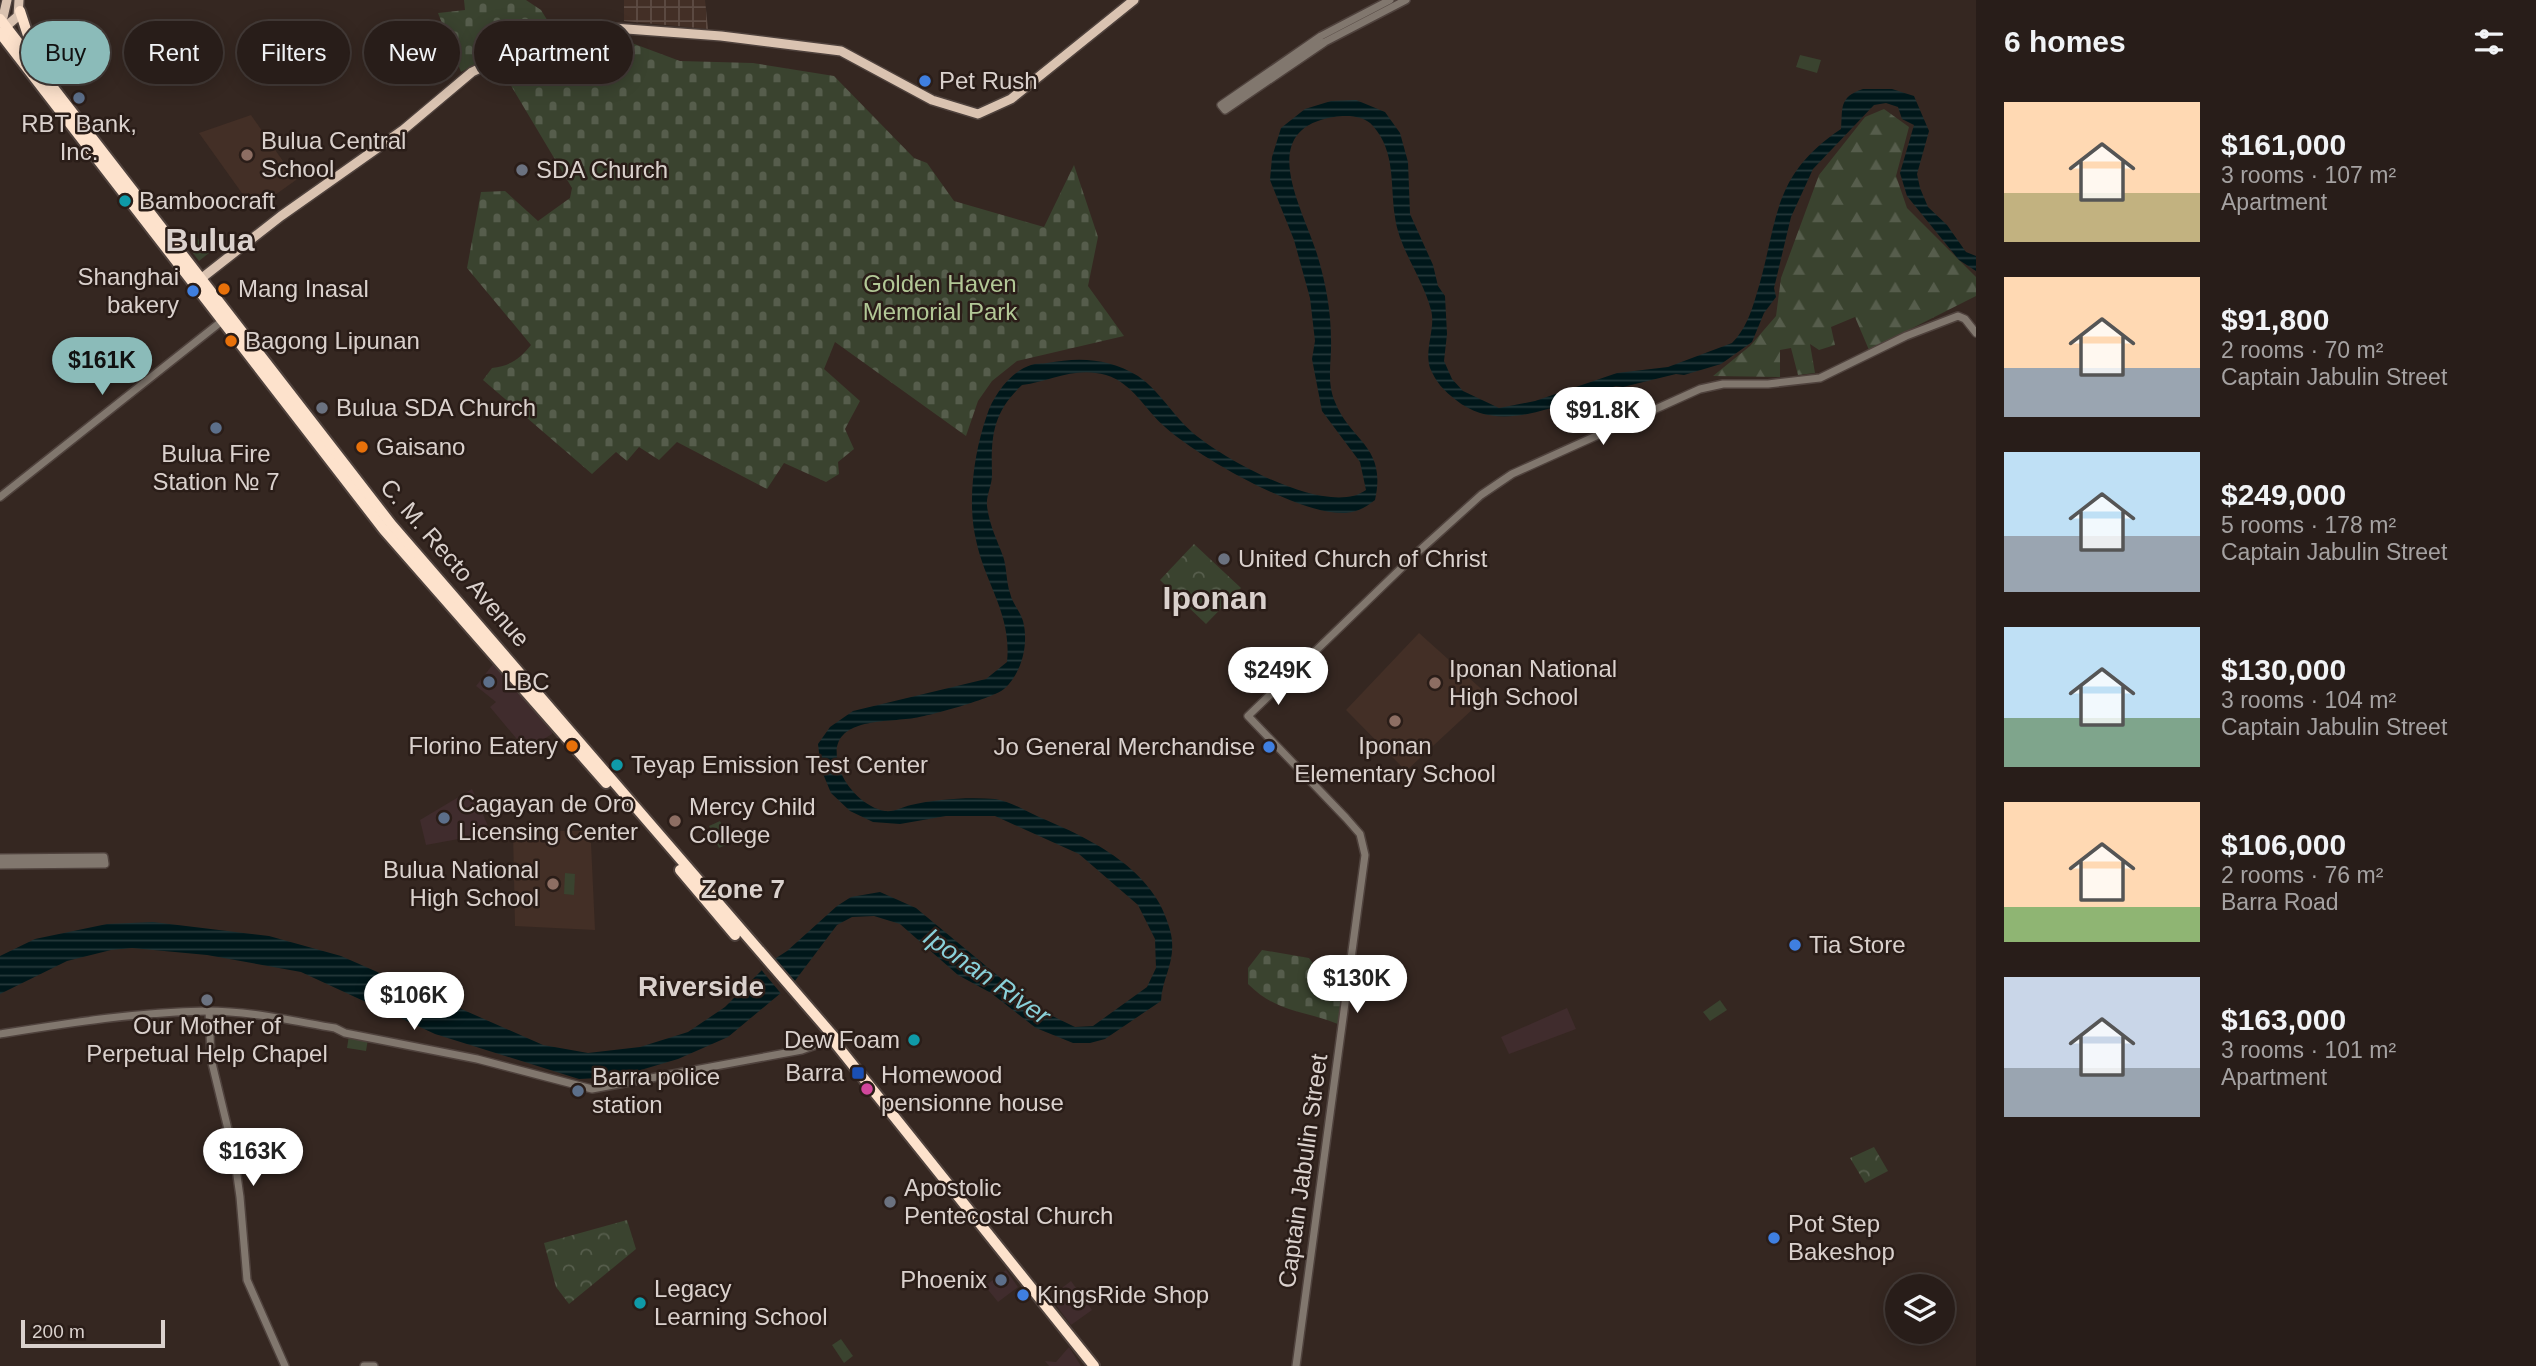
<!DOCTYPE html>
<meta charset="utf-8">
<style>
:root{--surface:#281d19;--page:#342a26;--text:#f1f3f6;--muted:#a5a2a2;--line:#443b38;--accent:#8bbbb9}
body{margin:0;font-family:Arial,sans-serif;background:var(--page);color:var(--text);height:100vh;display:flex;flex-direction:column;font-size:26px;white-space:nowrap}
*{box-sizing:border-box;margin:0}
p{font-size:23px;color:var(--muted)}
.icon{flex:none;width:38px;height:38px;fill:none;stroke:currentColor;stroke-width:2;stroke-linecap:round;stroke-linejoin:round}
.map{position:relative;flex:1;overflow:hidden}
.drawer{display:flex;flex-direction:column;background:var(--surface);width:560px}
.drawer>*{flex:none}
.guide{position:absolute;left:21px;top:21px;width:665px;height:63px;display:flex;gap:14px}
.buttons{position:absolute;left:1885px;top:1274px;display:grid;gap:14px}
.buttons a{display:grid;place-items:center;width:70px;height:70px;border-radius:50%;background:var(--surface);box-shadow:0 4px 18px #0003,0 0 0 2px var(--line);font-size:35px}
.scale{position:absolute;left:21px;bottom:18px;width:144px;box-sizing:border-box;padding-left:7px;border:4px solid #dad1cd;border-top:0;font-size:19px;line-height:24px;white-space:nowrap;color:#dad1cd;-webkit-text-stroke:5px #2a1d18;paint-order:stroke}
.price{position:absolute;translate:-50% -60px;padding:0 16px;border-radius:24px;background:#fff;color:#222;font-size:23px;line-height:46px;filter:drop-shadow(0 2px 4px #0008)}
.price::after{content:'';position:absolute;left:50%;top:42px;width:21px;height:16px;margin-left:-10px;background:inherit;clip-path:polygon(0 0,100% 0,50% 100%)}
.price.active{background:var(--accent);color:#111}
ul{padding:0;list-style:none}
li{display:flex;align-items:center;gap:21px;height:175px;padding:0 28px}
li span{display:grid;place-items:center;flex:none;width:196px;height:140px;border-radius:0px;color:#555}
li>.icon{margin-inline-start:auto}
span .icon{width:84px;height:84px;fill:#fffc;stroke-width:1}
li b{font-size:30px}
h2{display:flex;justify-content:space-between;align-items:center;height:84px;padding:0 28px;font-size:30px}
.chip{padding:0 24px;border-radius:32px;background:var(--surface);box-shadow:0 4px 18px #0003,0 0 0 2px var(--line);font-size:24px;line-height:63px}
.chip.active{background:var(--accent);color:#111}
main{display:flex;flex:1;min-height:0}
.map>svg:first-child{display:block}
.commercial{fill:#402c2d}
.industrial{fill:url(#industrial-grid)}
.built{fill:#432f26}
.forest{fill:url(#forest-firs)}
.cemetery{fill:url(#cemetery-stones)}
.park{fill:url(#park-crowns)}
.pitch{fill:#3a432f}
.water{fill:url(#water-rules)}
.pier{fill:#352721}
.lines{fill:none;stroke-linecap:round;stroke-linejoin:round}
.minor-casing{stroke:#4f423d;stroke-width:10}
.major-casing{stroke:#4f423d;stroke-width:12}
.highway-casing{stroke:#4f423d;stroke-width:14}
.minor{stroke:#81776e;stroke-width:7}
.major{stroke:#dac3b1;stroke-width:9}
.highway{stroke:#fde2cc;stroke-width:10}
.shop-dot{fill:#3f7fe0;stroke:#2a1d18;stroke-width:2.5}
.service-dot{fill:#5c6f8a;stroke:#2a1d18;stroke-width:2.5}
.education-dot{fill:#8d6e63;stroke:#2a1d18;stroke-width:2.5}
.worship-dot{fill:#6b7280;stroke:#2a1d18;stroke-width:2.5}
.culture-dot{fill:#0f9aa8;stroke:#2a1d18;stroke-width:2.5}
.food-dot{fill:#e8710a;stroke:#2a1d18;stroke-width:2.5}
.transit-dot{fill:#1a4fb4;stroke:#2a1d18;stroke-width:2.5}
.hotel-dot{fill:#d1479c;stroke:#2a1d18;stroke-width:2.5}
.labels{text-anchor:middle;stroke-width:5;stroke-linejoin:round;paint-order:stroke}
.poi-label{font-size:24px;fill:#dad1cd;stroke:#2a1d18;text-anchor:start}
.park-label{font-size:24px;fill:#b2c896;stroke:#2a1d18}
.street-label{font-size:24px;fill:#dad1cd;stroke:#2a1d18}
.neighbourhood-label{font-size:26px;font-weight:bold;fill:#dad1cd;stroke:#2a1d18}
.water-label{font-size:26px;font-style:italic;fill:#89d0d9;stroke:#2a1d18}
.quarter-label{font-size:28px;font-weight:bold;fill:#dad1cd;stroke:#2a1d18}
.district-label{font-size:32px;font-weight:bold;fill:#dad1cd;stroke:#2a1d18}
</style>
<main>
<div class="map">
<svg width="1976" height="1366" viewBox="0 0 1976 1366">
<defs>
<pattern id="industrial-grid" width="8" height="8" patternUnits="userSpaceOnUse" patternTransform="scale(1.75)"><rect width="8" height="8" fill="#432f26"/><path d="M0 4h8M4 0v8" fill="none" stroke="#5e4c44"/></pattern>
<pattern id="forest-firs" width="22" height="20" patternUnits="userSpaceOnUse" patternTransform="scale(1.75)"><rect width="22" height="20" fill="#3a432f"/><path d="M5 1l3.5 6h-7zM16 11l3.5 6h-7z" fill="#565d4c"/></pattern>
<pattern id="cemetery-stones" width="16" height="16" patternUnits="userSpaceOnUse" patternTransform="scale(1.75)"><rect width="16" height="16" fill="#3a432f"/><path d="M2 7V4a2 2 0 0 1 4 0v3zM10 15v-3a2 2 0 0 1 4 0v3z" fill="#565d4c"/></pattern>
<pattern id="park-crowns" width="20" height="18" patternUnits="userSpaceOnUse" patternTransform="scale(1.75)"><rect width="20" height="18" fill="#3a432f"/><path d="M2 6a3 3 0 1 1 6 0M12 15a3 3 0 1 1 6 0" fill="none" stroke="#565d4c"/></pattern>
<pattern id="water-rules" width="6" height="5" patternUnits="userSpaceOnUse" patternTransform="scale(1.75)"><rect width="6" height="5" fill="#00171a"/><path d="M0 2.5h6" fill="none" stroke="#25383a"/></pattern>
</defs>
<rect width="100%" height="100%" fill="#352721"/>
<g class="commercial">
<path d="M494 663 553 729 552 734 526 750 490 707 496 702 476 686Z"/>
<path d="M472 789 491 833 426 845 420 820Z"/>
<path d="M1567 1008 1576 1029 1509 1054 1501 1037Z"/>
<path d="M1006 1270 1018 1287 998 1302 985 1286Z"/>
<path d="M1071 1281 1092 1310 1071 1325 1050 1297Z"/>
<path d="M1069 1347 1081 1366H1049L1045 1361 1056 1362Z"/>
</g>
<path class="industrial" d="M624 0H705L708 29 624 21Z"/>
<g class="built">
<path d="M251 115 296 180 254 210 199 133Z"/>
<path d="M1419 633 1488 695 1406 771 1346 710Z"/>
<path d="M513 831H582L591 843 595 930 515 926Z"/>
</g>
<path class="forest" d="M1884 109 1909 127 1896 176 1907 208 1976 277V296L1869 350 1855 317 1831 327 1835 345 1819 350 1810 344 1815 373 1798 375 1791 348 1780 350V377L1713 376 1750 346 1776 316 1781 278 1819 175 1865 117Z"/>
<g class="cemetery">
<path d="M464 0H526L541 10 554 31 493 55 461 72 438 13 465 10Z"/>
<path d="M588 34 629 42 680 61 753 63 834 76 914 158 927 163 954 201 1044 227 1074 165 1098 237 1088 286 1124 336 1017 361 992 381 978 401 966 436 835 342 824 369 860 401 845 429 854 449 838 462 839 474 826 482 784 463 767 489 677 442 659 460 639 447 627 461 616 452 592 474 483 380 492 368C510 366 520 359 531 345L467 268 481 192 505 191 538 221 570 198 572 188 510 84 575 64 591 51Z"/>
<path d="M1262 950 1309 958 1318 970 1350 982 1343 1026C1306 1010 1278 1014 1248 984V968Z"/>
</g>
<g class="park">
<path d="M1194 544 1241 588 1206 624 1160 580Z"/>
<path d="M1874 1147 1888 1171 1865 1183 1850 1158Z"/>
<path d="M627 1220 636 1249 569 1304 556 1287 544 1243Z"/>
</g>
<g class="pitch">
<path d="M1800 55 1821 60 1817 73 1796 67Z"/>
<path d="M196 236 209 253 199 261 186 244Z"/>
<path d="M720 821 730 843 719 848 709 826Z"/>
<path d="M565 873 575 874 574 895 564 894Z"/>
<path d="M1720 1000 1727 1010 1710 1021 1703 1012Z"/>
<path d="M349 1035 368 1039 366 1051 347 1048Z"/>
<path d="M841 1339 853 1356 844 1363 832 1345Z"/>
</g>
<path class="water" d="M1863 89H1892L1914 96 1929 131 1917 174 1920 188 1928 207 1947 225 1966 252 1976 256V271L1959 260 1907 196 1900 173 1914 125 1902 119 1898 107 1886 103 1874 105 1813 169 1791 217 1774 288 1776 297 1764 313 1752 342 1721 364 1684 375 1676 374 1623 387 1616 386C1566 400 1503 438 1456 400 1444 391 1436 382 1430 368 1424 349 1436 328 1431 310 1423 278 1399 249 1395 217 1390 185 1396 152 1373 126 1364 115 1346 115 1334 117 1255 129 1302 207 1316 251 1325 279 1331 310 1331 339 1332 361 1326 381 1335 402 1351 442 1387 446 1375 500 1366 507 1358 512 1346 513 1301 516 1198 457 1165 427 1144 409 1134 384 1106 375 1075 366 1051 381 1022 385 992 413 991 437 992 475 992 486 986 495 987 506 989 524 997 540 1003 556 1007 568 1006 581 1010 593 1012 603 1020 611 1023 621 1029 644 1022 673 1004 689 994 698 929 716 914 718 882 723 822 717 840 770 846 788 866 808 885 811 895 812 902 807 911 805 936 799 968 797 995 799 1010 801 1025 811 1039 817 1091 839 1155 869 1170 930 1178 960 1162 976 1161 1001L1105 1039 1090 1043H1073L1036 1028 991 993 958 975 900 924 874 916 852 917 837 925 794 982 728 1037 678 1059 617 1077 579 1079 435 1034 301 972 207 955 132 948 111 950 67 961 0 994V956L35 939 107 924 153 922 269 936 341 956 543 1045 588 1053 640 1047 688 1032 725 1007 770 962 787 951 837 906 851 897 880 892 916 908 1038 1009 1075 1027 1093 1026 1147 987 1156 968 1155 939 1138 905 1079 854 995 816H946L900 824 873 822 850 811 831 793 821 769 818 744 830 727 853 711 986 679 1007 662C1012 614 985 584 976 540 967 502 974 452 987 415 993 396 1011 371 1031 365 1036 363 1042 364 1047 363 1079 357 1109 358 1138 376 1160 391 1173 416 1193 433 1225 460 1328 518 1366 490L1360 462 1322 411 1312 359 1315 341 1310 298 1294 240 1270 180 1272 157 1281 128 1305 109 1331 101 1356 100 1385 112 1400 133 1408 162 1410 214 1433 265 1438 286 1445 296 1447 334 1444 361 1452 379 1463 391 1499 408 1535 401 1617 373 1668 367 1732 343C1745 330 1751 313 1756 296 1779 223 1769 177 1841 129 1843 109 1838 97 1863 89Z"/>
<path class="pier" d="M769 958 794 987 783 996 759 967Z"/>
<g class="lines">
<defs>
<g id="minor">
<path d="M1390 0 1321 36 1221 105 1225 110 1325 42 1406 0"/>
<path d="M0 497 222 321"/>
<path d="M0 858 104 857 105 864 0 865"/>
<path d="M209 1011 211 1059 234 1154 240 1197 247 1280 285 1366"/>
<path d="M0 1034C69 1023 137 1012 207 1011 250 1011 293 1021 335 1028L345 1033 477 1059 592 1089 802 1050 835 1038"/>
<path d="M364 1366H374"/>
<path d="M1296 1366 1365 855 1360 834 1346 818 1248 716 1419 551 1481 495 1512 474 1700 389 1723 384H1768L1820 378 1906 336 1958 316 1965 319 1976 333"/>
</g>
<g id="major">
<path d="M1 26 7 0"/>
<path d="M3 29 18 16 19 0"/>
<path d="M198 281 281 216 403 130 472 72 573 25 721 36 841 51 932 100 978 114 1011 99 1134 0"/>
</g>
<g id="highway">
<path d="M20 11 35 57"/>
<path d="M0 19 391 524 835 1038 836 1044 1094 1366"/>
<path d="M0 33 384 530 606 783"/>
<path d="M680 870 735 935"/>
</g>
</defs>
<use href="#minor" class="minor-casing"/>
<use href="#major" class="major-casing"/>
<use href="#highway" class="highway-casing"/>
<use href="#minor" class="minor"/>
<use href="#major" class="major"/>
<use href="#highway" class="highway"/>
</g>
<g class="shop-dot">
<circle cx="925" cy="81" r="7"/>
<circle cx="193" cy="291" r="7"/>
<circle cx="1269" cy="747" r="7"/>
<circle cx="1795" cy="945" r="7"/>
<circle cx="1774" cy="1238" r="7"/>
<circle cx="1023" cy="1295" r="7"/>
</g>
<g class="service-dot">
<circle cx="79" cy="98" r="7"/>
<circle cx="216" cy="428" r="7"/>
<circle cx="489" cy="682" r="7"/>
<circle cx="444" cy="818" r="7"/>
<circle cx="578" cy="1091" r="7"/>
<circle cx="1001" cy="1280" r="7"/>
</g>
<g class="education-dot">
<circle cx="247" cy="155" r="7"/>
<circle cx="1435" cy="683" r="7"/>
<circle cx="1395" cy="721" r="7"/>
<circle cx="675" cy="821" r="7"/>
<circle cx="553" cy="884" r="7"/>
</g>
<g class="worship-dot">
<circle cx="522" cy="170" r="7"/>
<circle cx="322" cy="408" r="7"/>
<circle cx="1224" cy="559" r="7"/>
<circle cx="207" cy="1000" r="7"/>
<circle cx="890" cy="1202" r="7"/>
</g>
<g class="culture-dot">
<circle cx="125" cy="201" r="7"/>
<circle cx="617" cy="765" r="7"/>
<circle cx="914" cy="1040" r="7"/>
<circle cx="640" cy="1303" r="7"/>
</g>
<g class="food-dot">
<circle cx="224" cy="289" r="7"/>
<circle cx="231" cy="341" r="7"/>
<circle cx="362" cy="447" r="7"/>
<circle cx="572" cy="746" r="7"/>
</g>
<rect class="transit-dot" x="851" y="1066" width="14" height="14" rx="3.5"/>
<circle class="hotel-dot" cx="867" cy="1089" r="7"/>
<g class="labels">
<g class="poi-label">
<text x="939" y="89">Pet Rush</text>
<text x="79" y="132" text-anchor="middle">RBT Bank,<tspan x="79" dy="28">Inc.</tspan></text>
<text x="261" y="149">Bulua Central<tspan x="261" dy="28">School</tspan></text>
<text x="536" y="178">SDA Church</text>
<text x="139" y="209">Bamboocraft</text>
<text x="179" y="285" text-anchor="end">Shanghai<tspan x="179" dy="28">bakery</tspan></text>
<text x="238" y="297">Mang Inasal</text>
<text x="245" y="349">Bagong Lipunan</text>
<text x="336" y="416">Bulua SDA Church</text>
<text x="376" y="455">Gaisano</text>
<text x="216" y="462" text-anchor="middle">Bulua Fire<tspan x="216" dy="28">Station № 7</tspan></text>
<text x="1238" y="567">United Church of Christ</text>
<text x="1449" y="677">Iponan National<tspan x="1449" dy="28">High School</tspan></text>
<text x="503" y="690">LBC</text>
<text x="558" y="754" text-anchor="end">Florino Eatery</text>
<text x="1395" y="754" text-anchor="middle">Iponan<tspan x="1395" dy="28">Elementary School</tspan></text>
<text x="1255" y="755" text-anchor="end">Jo General Merchandise</text>
<text x="631" y="773">Teyap Emission Test Center</text>
<text x="458" y="812">Cagayan de Oro<tspan x="458" dy="28">Licensing Center</tspan></text>
<text x="689" y="815">Mercy Child<tspan x="689" dy="28">College</tspan></text>
<text x="539" y="878" text-anchor="end">Bulua National<tspan x="539" dy="28">High School</tspan></text>
<text x="1809" y="953">Tia Store</text>
<text x="207" y="1034" text-anchor="middle">Our Mother of<tspan x="207" dy="28">Perpetual Help Chapel</tspan></text>
<text x="900" y="1048" text-anchor="end">Dew Foam</text>
<text x="844" y="1081" text-anchor="end">Barra</text>
<text x="881" y="1083">Homewood<tspan x="881" dy="28">pensionne house</tspan></text>
<text x="592" y="1085">Barra police<tspan x="592" dy="28">station</tspan></text>
<text x="904" y="1196">Apostolic<tspan x="904" dy="28">Pentecostal Church</tspan></text>
<text x="1788" y="1232">Pot Step<tspan x="1788" dy="28">Bakeshop</tspan></text>
<text x="987" y="1288" text-anchor="end">Phoenix</text>
<text x="654" y="1297">Legacy<tspan x="654" dy="28">Learning School</tspan></text>
<text x="1037" y="1303">KingsRide Shop</text>
</g>
<g class="park-label">
<text x="940" y="292">Golden Haven<tspan x="940" dy="28">Memorial Park</tspan></text>
</g>
<g class="street-label">
<text transform="translate(455 563) rotate(49)" y="8">C. M. Recto Avenue</text>
<text transform="translate(1303 1171) rotate(-82)" y="8">Captain Jabulin Street</text>
</g>
<g class="neighbourhood-label">
<text x="743" y="898">Zone 7</text>
</g>
<g class="water-label">
<text transform="translate(987 976) rotate(35)" y="9">Iponan River</text>
</g>
<g class="quarter-label">
<text x="701" y="996">Riverside</text>
</g>
<g class="district-label">
<text x="210" y="251">Bulua</text>
<text x="1215" y="609">Iponan</text>
</g>
</g>
</svg>
<div class="buttons">
<a><svg class="icon" aria-label="layers" viewBox="0 0 24 24"><path d="M12 4l9 5-9 5-9-5zM3 14l9 5 9-5"/></svg></a>
</div>
<div class="scale">200 m</div>
<b class="price active" style="left:102px;top:397px">$161K</b>
<b class="price" style="left:1603px;top:447px">$91.8K</b>
<b class="price" style="left:1278px;top:707px">$249K</b>
<b class="price" style="left:1357px;top:1015px">$130K</b>
<b class="price" style="left:414px;top:1032px">$106K</b>
<b class="price" style="left:253px;top:1188px">$163K</b>
<div class="guide">
<a class="chip active">Buy</a>
<a class="chip">Rent</a>
<a class="chip">Filters</a>
<a class="chip">New</a>
<a class="chip">Apartment</a>
</div>
</div>
<section class="drawer">
<h2>6 homes<svg class="icon" aria-label="filters" viewBox="0 0 24 24"><path d="M4 7h16M4 17h16"/><circle cx="9" cy="7" r="2"/><circle cx="15" cy="17" r="2"/></svg></h2>
<ul>
<li><span style="background:linear-gradient(#ffd9b3 65%,#c2b280 0)"><svg class="icon" aria-label="home" viewBox="0 0 24 24"><path d="M3 11l9-7 9 7M6 9v11h12V9"/></svg></span><div><b>$161,000</b><p>3 rooms · 107 m²</p><p>Apartment</p></div></li>
<li><span style="background:linear-gradient(#ffd9b3 65%,#9aa5b1 0)"><svg class="icon" aria-label="home" viewBox="0 0 24 24"><path d="M3 11l9-7 9 7M6 9v11h12V9"/></svg></span><div><b>$91,800</b><p>2 rooms · 70 m²</p><p>Captain Jabulin Street</p></div></li>
<li><span style="background:linear-gradient(#bfe0f5 60%,#9aa5b1 0)"><svg class="icon" aria-label="home" viewBox="0 0 24 24"><path d="M3 11l9-7 9 7M6 9v11h12V9"/></svg></span><div><b>$249,000</b><p>5 rooms · 178 m²</p><p>Captain Jabulin Street</p></div></li>
<li><span style="background:linear-gradient(#bfe0f5 65%,#7fa58c 0)"><svg class="icon" aria-label="home" viewBox="0 0 24 24"><path d="M3 11l9-7 9 7M6 9v11h12V9"/></svg></span><div><b>$130,000</b><p>3 rooms · 104 m²</p><p>Captain Jabulin Street</p></div></li>
<li><span style="background:linear-gradient(#ffd9b3 75%,#8fb573 0)"><svg class="icon" aria-label="home" viewBox="0 0 24 24"><path d="M3 11l9-7 9 7M6 9v11h12V9"/></svg></span><div><b>$106,000</b><p>2 rooms · 76 m²</p><p>Barra Road</p></div></li>
<li><span style="background:linear-gradient(#c9d6e8 65%,#9aa5b1 0)"><svg class="icon" aria-label="home" viewBox="0 0 24 24"><path d="M3 11l9-7 9 7M6 9v11h12V9"/></svg></span><div><b>$163,000</b><p>3 rooms · 101 m²</p><p>Apartment</p></div></li>
</ul>
</section>
</main>
